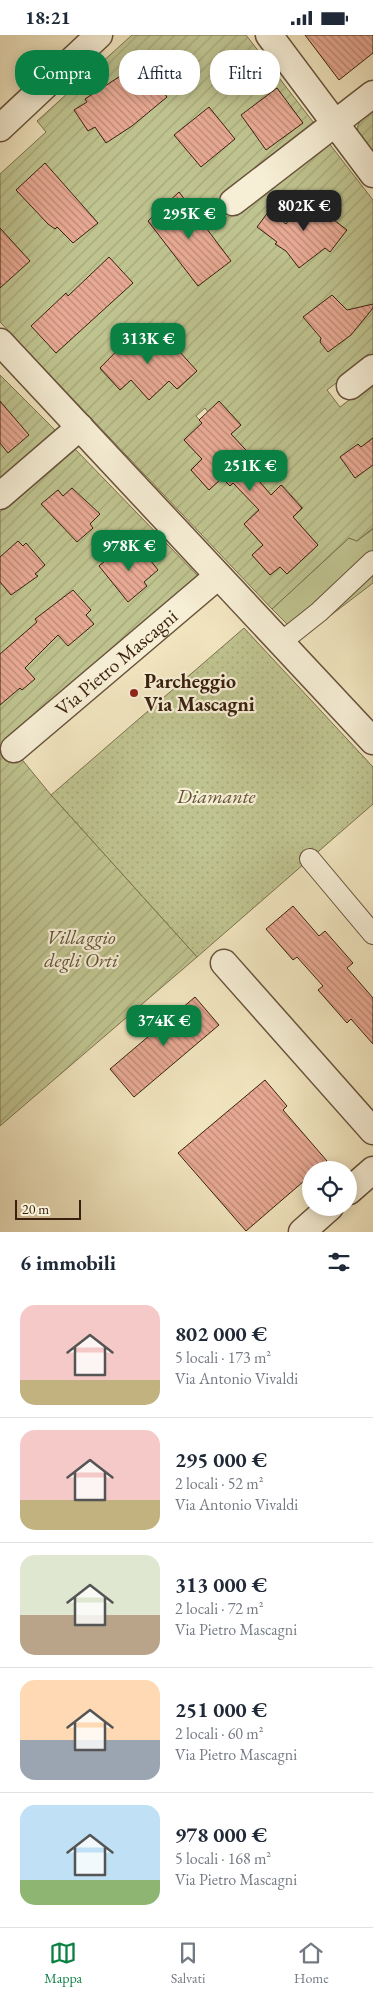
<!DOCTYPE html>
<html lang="it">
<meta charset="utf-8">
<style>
:root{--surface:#fff;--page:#f2f2f3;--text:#1f2937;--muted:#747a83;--line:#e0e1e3;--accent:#0b8043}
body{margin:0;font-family:"EB Garamond",serif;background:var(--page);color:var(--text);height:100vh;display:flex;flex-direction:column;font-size:19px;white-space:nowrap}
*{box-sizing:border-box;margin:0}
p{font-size:16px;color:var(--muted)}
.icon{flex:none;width:28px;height:28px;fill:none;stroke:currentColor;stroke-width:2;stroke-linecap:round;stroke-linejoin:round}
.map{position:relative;height:1197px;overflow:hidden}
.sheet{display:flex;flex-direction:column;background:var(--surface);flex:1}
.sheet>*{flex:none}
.guide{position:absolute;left:15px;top:15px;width:344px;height:45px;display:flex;gap:10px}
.controls{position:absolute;left:302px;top:1126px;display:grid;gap:10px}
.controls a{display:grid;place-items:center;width:55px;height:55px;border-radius:50%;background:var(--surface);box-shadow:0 2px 12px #0003;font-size:25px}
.scale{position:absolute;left:15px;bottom:12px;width:66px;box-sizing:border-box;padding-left:5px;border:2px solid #3a210f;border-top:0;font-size:14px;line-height:18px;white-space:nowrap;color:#3a210f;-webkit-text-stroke:4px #f6eed5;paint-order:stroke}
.price{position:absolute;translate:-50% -42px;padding:0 11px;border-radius:10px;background:var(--accent);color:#fff;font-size:16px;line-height:32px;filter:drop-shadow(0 1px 2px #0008)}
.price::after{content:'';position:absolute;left:50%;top:30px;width:15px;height:11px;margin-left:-8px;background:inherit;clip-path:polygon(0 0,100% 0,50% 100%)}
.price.active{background:#222;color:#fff}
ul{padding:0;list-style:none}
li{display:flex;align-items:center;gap:15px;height:125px;padding:0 20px}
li+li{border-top:1px solid var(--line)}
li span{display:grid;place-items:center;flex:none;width:140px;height:100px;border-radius:15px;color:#555}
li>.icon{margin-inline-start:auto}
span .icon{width:60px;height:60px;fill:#fffc;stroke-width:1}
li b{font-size:21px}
h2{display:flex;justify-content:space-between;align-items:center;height:60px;padding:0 20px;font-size:21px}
.pill{padding:0 18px;border-radius:20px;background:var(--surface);box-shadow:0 2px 12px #0003;font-size:18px;line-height:45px}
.pill.active{background:var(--accent);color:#fff}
.status{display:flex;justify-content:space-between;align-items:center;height:35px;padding:0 25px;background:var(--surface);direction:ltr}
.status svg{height:14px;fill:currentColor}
.tab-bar{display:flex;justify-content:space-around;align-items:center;height:70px;border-top:1px solid var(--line);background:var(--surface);font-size:14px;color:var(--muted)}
.tab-bar a{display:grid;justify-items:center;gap:2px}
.tab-bar .active{color:var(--accent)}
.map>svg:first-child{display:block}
.grass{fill:#bfc38f;stroke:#7c724f}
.park{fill:url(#park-dots);stroke:#7c724f}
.garden{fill:url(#garden-furrows);stroke:#7c724f;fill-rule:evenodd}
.building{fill:url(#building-back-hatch);stroke:#3a210f}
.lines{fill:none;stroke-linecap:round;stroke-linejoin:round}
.pedestrian-casing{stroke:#68523b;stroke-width:22}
.minor-casing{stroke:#68523b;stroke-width:29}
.pedestrian{stroke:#f6eed5;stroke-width:20}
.minor{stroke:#f6eed5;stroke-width:26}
.poi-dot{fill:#8f2418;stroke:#f6eed5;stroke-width:2}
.labels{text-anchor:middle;stroke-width:4.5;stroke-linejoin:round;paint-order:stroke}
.street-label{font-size:20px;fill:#3a210f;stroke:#f6eed5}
.poi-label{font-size:20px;font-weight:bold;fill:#3a210f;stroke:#f6eed5;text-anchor:start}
.park-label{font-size:20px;font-style:italic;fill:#625235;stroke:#f6eed5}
</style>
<div class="status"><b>18:21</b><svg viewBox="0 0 49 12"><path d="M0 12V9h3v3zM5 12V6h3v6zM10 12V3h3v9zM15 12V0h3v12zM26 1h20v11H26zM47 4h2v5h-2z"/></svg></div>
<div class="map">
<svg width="373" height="1197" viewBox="0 0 373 1197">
<defs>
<pattern id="park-dots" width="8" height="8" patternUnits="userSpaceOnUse" patternTransform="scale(1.25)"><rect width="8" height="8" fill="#bfc38f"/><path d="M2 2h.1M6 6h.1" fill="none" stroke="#a5a77a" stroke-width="1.8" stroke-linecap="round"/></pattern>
<pattern id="garden-furrows" width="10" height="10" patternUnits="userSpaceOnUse" patternTransform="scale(1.25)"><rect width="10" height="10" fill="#bfc38f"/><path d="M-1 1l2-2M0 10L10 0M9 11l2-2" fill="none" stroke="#a5a77a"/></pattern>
<pattern id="building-back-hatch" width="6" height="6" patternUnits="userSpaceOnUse" patternTransform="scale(1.25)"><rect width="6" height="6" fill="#e7a993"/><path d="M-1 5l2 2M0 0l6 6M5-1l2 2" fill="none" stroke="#bc8976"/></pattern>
</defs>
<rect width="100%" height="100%" fill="#f1e5bf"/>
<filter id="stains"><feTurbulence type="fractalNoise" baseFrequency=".004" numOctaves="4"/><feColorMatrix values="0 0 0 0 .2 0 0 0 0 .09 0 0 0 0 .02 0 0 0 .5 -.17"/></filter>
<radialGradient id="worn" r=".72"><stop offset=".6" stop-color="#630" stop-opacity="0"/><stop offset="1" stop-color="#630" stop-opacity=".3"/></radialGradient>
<path class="grass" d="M373 494V548L301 603 272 574 349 503 357 506Z"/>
<path class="park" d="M244 593 373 732V769L197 922 51 760Z"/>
<g class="garden">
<path d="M132 0H246L317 92 211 173 221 187 328 107 373 165V320L327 355 340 372 373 347V493L357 506 349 503 272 574 0 287V139L46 97 37 86ZM139 294 159 314 197 336 178 354 169 346 149 365 131 345 120 355 100 334 121 314 116 308 125 300 128 304ZM219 366 241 390 231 399 256 426 230 451 222 443 209 455 191 435 202 424 184 405 202 388 196 381 205 373 208 377ZM282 450 303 473 293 482 318 510 287 539 280 532 270 540 252 520 263 510 244 489Z"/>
<path d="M373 74V118C356 96 349 93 373 74Z"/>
<path d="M0 340 60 400 0 450Z"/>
<path d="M75 414 199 542 6 705 51 760 197 922 0 1091V477Z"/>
</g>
<g class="building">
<path d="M305 0H373V18L339 45Z"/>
<path d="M151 17 174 48 163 56 167 62 132 91 106 108 95 92 88 96 74 75 87 67 85 64 125 38 122 35 136 23 139 27Z"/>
<path d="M277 53 303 88 266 115 241 80Z"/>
<path d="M209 72 235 104 201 132 174 100Z"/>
<path d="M45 128 98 188 73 208 57 192 55 194 48 189 16 155Z"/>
<path d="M179 157 231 226 198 251 148 186Z"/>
<path d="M305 163 347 195 330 217 325 213 299 233 286 216 275 209 277 207 257 192 269 176 286 189Z"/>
<path d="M0 193 30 226 0 253Z"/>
<path d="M109 222 133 248 56 318 31 291 66 258 68 261Z"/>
<path d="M332 260 347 275 373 269V273L351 300 328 317 320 307 321 303 303 282Z"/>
<path d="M139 293 159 314 169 305 197 336 177 354 169 346 149 365 131 345 120 355 100 333Z"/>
<path d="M0 366 29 400 8 418 0 408Z"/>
<path d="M219 366 241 390 231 399 256 426 248 433 271 460 281 450 302 473 293 482 318 510 287 539 280 532 270 540 252 520 263 510 244 489 259 475 233 448 230 451 222 443 209 455 191 435 202 424 184 405 202 388 199 385Z"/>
<path d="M373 403V430L355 443 340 422 358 409 361 412Z"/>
<path d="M72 453 100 479 90 489 93 493 77 507 41 469 58 455 63 461Z"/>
<path d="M18 506 23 511 26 508 45 530 35 539 38 541 11 560 0 547V522Z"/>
<path d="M132 511 143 524 147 521 158 535 144 547 147 551 128 567 99 531 118 515 122 520Z"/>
<path d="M73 555 91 575 86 580 94 589 68 611 58 600 25 633 35 644 22 655 20 653 0 670V619L37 587 35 584Z"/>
<path d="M293 871 319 901 325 896 353 928 347 933 373 963V1009L351 984 347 988 318 955 323 951 297 922 293 925 266 894Z"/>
<path d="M195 962 219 990 134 1062 110 1034Z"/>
<path d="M265 1045 287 1071 283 1075 327 1126 317 1135H311V1140L246 1196 178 1118Z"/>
</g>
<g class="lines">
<defs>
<g id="pedestrian">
<path d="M280 608 319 577 373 526"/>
<path d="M310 824 373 899"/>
</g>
<g id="minor">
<path d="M269 0 373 139"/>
<path d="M0 93 99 0"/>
<path d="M233 167 373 59"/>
<path d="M0 307 373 706"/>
<path d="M350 351 373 333"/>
<path d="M0 461 80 392"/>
<path id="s1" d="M14 714 218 541"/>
<path d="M224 928 373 1096"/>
<path d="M349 1156 373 1135"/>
<path d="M302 1197 330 1172"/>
</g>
</defs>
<use href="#pedestrian" class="pedestrian-casing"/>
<use href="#minor" class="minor-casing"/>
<use href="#pedestrian" class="pedestrian"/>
<use href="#minor" class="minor"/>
</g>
<circle class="poi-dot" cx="134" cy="658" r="5"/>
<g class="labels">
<g class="street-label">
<text dy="7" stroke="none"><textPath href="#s1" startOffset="134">Via Pietro Mascagni</textPath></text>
</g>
<g class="poi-label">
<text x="144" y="653">Parcheggio<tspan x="144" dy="23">Via Mascagni</tspan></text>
</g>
<g class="park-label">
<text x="216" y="768">Diamante</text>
<text x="81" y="909">Villaggio<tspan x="81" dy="23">degli Orti</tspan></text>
</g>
</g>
<rect width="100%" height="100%" filter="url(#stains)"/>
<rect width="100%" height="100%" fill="url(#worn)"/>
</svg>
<div class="controls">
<a><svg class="icon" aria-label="locate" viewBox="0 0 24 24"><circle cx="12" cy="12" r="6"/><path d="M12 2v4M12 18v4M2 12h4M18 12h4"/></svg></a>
</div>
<div class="scale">20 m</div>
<b class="price active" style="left:304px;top:197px">802K €</b>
<b class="price" style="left:189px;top:205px">295K €</b>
<b class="price" style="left:148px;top:330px">313K €</b>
<b class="price" style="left:250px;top:457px">251K €</b>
<b class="price" style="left:129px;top:537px">978K €</b>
<b class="price" style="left:164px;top:1012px">374K €</b>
<div class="guide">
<a class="pill active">Compra</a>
<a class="pill">Affitta</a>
<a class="pill">Filtri</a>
</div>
</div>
<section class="sheet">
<h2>6 immobili<svg class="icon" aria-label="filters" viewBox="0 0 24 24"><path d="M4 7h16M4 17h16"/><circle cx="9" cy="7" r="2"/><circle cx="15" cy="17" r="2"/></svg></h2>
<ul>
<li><span style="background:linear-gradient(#f6c9c9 75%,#c2b280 0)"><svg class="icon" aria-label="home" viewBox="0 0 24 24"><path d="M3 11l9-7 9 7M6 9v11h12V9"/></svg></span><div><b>802 000 €</b><p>5 locali · 173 m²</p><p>Via Antonio Vivaldi</p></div></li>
<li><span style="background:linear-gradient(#f6c9c9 70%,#c2b280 0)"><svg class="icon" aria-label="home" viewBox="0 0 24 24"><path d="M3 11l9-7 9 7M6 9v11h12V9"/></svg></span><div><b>295 000 €</b><p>2 locali · 52 m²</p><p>Via Antonio Vivaldi</p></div></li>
<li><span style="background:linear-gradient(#dfe7d0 60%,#b9a48a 0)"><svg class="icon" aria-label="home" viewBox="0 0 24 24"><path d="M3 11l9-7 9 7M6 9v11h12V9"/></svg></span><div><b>313 000 €</b><p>2 locali · 72 m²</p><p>Via Pietro Mascagni</p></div></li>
<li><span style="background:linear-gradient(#ffd9b3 60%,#9aa5b1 0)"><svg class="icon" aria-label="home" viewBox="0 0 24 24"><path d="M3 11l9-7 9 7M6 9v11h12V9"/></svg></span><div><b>251 000 €</b><p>2 locali · 60 m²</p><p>Via Pietro Mascagni</p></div></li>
<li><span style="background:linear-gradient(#bfe0f5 75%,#8fb573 0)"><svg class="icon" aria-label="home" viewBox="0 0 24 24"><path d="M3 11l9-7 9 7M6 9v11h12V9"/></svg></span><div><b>978 000 €</b><p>5 locali · 168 m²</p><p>Via Pietro Mascagni</p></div></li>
</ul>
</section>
<nav class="tab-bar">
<a class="active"><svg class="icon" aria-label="map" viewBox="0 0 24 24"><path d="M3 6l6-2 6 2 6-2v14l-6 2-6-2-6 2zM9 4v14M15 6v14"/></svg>Mappa</a>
<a><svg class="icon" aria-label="saved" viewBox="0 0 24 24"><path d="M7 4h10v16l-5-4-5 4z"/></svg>Salvati</a>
<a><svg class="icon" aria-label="home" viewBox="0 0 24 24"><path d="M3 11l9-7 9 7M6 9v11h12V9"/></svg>Home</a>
</nav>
